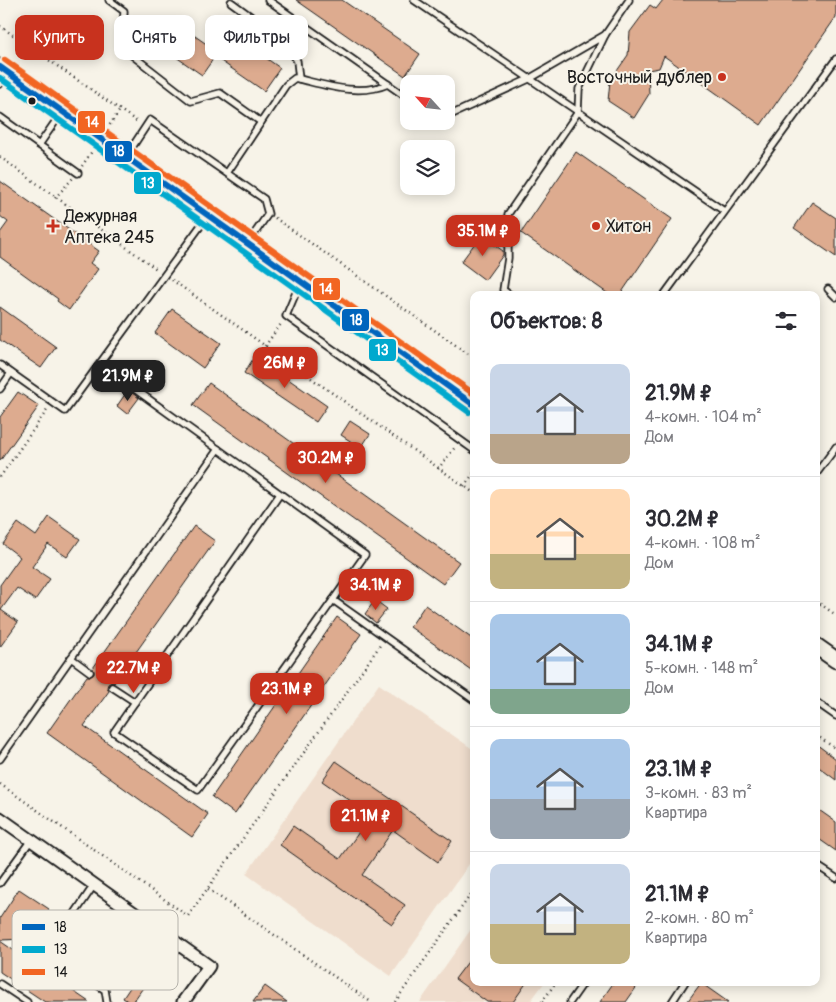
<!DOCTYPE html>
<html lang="ru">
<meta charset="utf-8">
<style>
:root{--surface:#fff;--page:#f7f7f7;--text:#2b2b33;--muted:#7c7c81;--line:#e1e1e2;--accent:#c8321e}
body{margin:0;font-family:Pangolin,sans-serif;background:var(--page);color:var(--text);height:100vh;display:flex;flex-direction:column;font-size:19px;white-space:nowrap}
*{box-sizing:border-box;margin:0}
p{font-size:16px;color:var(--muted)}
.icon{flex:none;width:28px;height:28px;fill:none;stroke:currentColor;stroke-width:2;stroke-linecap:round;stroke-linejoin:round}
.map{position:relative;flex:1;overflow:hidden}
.side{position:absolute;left:470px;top:291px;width:350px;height:695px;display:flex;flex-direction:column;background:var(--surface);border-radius:10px;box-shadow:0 2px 12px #0003}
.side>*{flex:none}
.banner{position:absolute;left:15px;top:15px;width:380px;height:45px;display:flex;gap:10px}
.needle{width:32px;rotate:297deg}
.buttons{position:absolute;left:400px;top:75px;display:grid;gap:10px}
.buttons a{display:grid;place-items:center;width:55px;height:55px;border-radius:10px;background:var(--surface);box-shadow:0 2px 12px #0003;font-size:25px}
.price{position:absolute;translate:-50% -42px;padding:0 11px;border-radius:10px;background:var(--accent);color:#fff;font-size:16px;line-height:32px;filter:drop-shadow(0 1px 2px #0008)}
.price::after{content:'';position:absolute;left:50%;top:30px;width:15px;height:11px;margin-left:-8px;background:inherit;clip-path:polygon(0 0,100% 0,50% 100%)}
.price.selected{background:#222;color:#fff}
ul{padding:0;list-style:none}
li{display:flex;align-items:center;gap:15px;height:125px;padding:0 20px}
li+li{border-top:1px solid var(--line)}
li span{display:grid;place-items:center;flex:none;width:140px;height:100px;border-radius:10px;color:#555}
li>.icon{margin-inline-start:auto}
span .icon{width:60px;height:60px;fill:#fffc;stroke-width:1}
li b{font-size:21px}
h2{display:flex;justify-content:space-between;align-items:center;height:60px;padding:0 20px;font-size:21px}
.tag{padding:0 18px;border-radius:10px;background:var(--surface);box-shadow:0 2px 12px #0003;font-size:18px;line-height:45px}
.tag.selected{background:var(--accent);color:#fff}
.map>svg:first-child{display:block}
.built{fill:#efddcd}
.building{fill:#ddab8f;stroke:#1c1c1c}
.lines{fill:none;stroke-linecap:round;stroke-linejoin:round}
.lane-casing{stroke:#1c1c1c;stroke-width:9}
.street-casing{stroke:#1c1c1c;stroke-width:15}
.secondary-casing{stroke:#1c1c1c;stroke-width:19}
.path{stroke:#1c1c1c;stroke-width:2.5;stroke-dasharray:1 4;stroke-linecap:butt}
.lane{stroke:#f7f3e8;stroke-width:5.5}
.street{stroke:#f7f3e8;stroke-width:11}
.secondary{stroke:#f7f3e8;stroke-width:15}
.bus-1-casing{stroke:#f7f3e8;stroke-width:10}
.bus-2-casing{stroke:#f7f3e8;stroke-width:10}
.bus-3-casing{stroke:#f7f3e8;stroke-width:10}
.bus-1{stroke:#0065bd;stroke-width:6}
.bus-2{stroke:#00a9ce;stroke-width:6}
.bus-3{stroke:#f26522;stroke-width:6}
.poi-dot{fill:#c8321e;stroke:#f7f3e8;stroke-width:2}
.bus-dot{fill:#1c1c1c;stroke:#f7f3e8;stroke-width:2}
.labels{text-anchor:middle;stroke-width:4;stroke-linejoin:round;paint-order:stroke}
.poi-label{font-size:18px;fill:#1c1c1c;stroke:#f7f3e8;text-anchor:start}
.key{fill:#f7f3e8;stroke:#b5b2ab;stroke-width:1}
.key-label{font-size:14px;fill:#1c1c1c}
.line-badge{stroke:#f7f3e8;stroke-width:2}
.badge-label{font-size:14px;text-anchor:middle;font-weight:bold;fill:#fff}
</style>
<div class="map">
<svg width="836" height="1002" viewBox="0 0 836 1002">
<rect width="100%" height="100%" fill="#f7f3e8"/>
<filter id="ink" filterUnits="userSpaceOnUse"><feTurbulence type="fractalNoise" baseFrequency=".02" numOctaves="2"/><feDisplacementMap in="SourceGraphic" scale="10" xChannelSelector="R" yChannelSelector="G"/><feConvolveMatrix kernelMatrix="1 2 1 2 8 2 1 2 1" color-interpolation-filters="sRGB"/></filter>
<g filter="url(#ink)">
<g class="built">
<path d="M379 684 474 750V857L391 976 246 874Z"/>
<path d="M474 925V982L544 983 530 1002H420Z"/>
</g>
<g class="building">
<path d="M296 0H342L420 54 405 76Z"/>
<path d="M663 0H836V17L761 125 664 56 659 68 648 70 649 94 634 118 608 101 610 81 628 55 630 32 650 5 656 9Z"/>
<path d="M169 18 218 52 202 75 153 41Z"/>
<path d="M232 34 280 68 264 91 215 57Z"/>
<path d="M576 152 672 219 620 295H610L521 233Z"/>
<path d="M0 181 99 251 90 263 98 269 69 310 57 301 58 299 0 257V233L8 222 0 216Z"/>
<path d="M812 202 836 218V257L794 228Z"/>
<path d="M481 235 503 251V255L485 280 461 262Z"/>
<path d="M0 307 56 347 41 368 0 340Z"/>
<path d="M172 309 221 343 203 368 155 333Z"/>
<path d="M255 356 327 406 316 422 244 373Z"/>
<path d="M209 383 459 562 443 584 193 405Z"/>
<path d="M128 390 139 398 127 414 117 406Z"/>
<path d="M18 392 39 406 0 461V417Z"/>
<path d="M350 421 370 434 361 448 341 435Z"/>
<path d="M49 517 80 539 67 557 48 544 32 567 50 579 35 600 17 588 1 610 18 622 0 647V585L20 557 3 544 18 523 36 536Z"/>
<path d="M194 526 215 541 114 683 112 682 108 684 107 687 109 691 84 726 208 814 192 837 47 733 87 676H91L94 674V671L93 668Z"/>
<path d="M375 600 387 609 376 623 365 614Z"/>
<path d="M425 605 474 640V672L410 627Z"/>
<path d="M337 617 361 634 235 814 212 797Z"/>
<path d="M816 744 836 759V780L816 765Z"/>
<path d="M336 761 452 841 438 862 393 830 362 875 405 905 392 924 280 845 293 826 340 859 371 815 322 781Z"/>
<path d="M816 808 836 822V851L816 837Z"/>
<path d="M19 889 49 909 45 914 51 918 46 928 37 934 26 939 0 940V918Z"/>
<path d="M0 941 89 1002H45L0 972Z"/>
<path d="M155 950 166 958 151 980 149 979 133 1002H129L123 998Z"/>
<path d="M474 954V982H527L513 1002H487L455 979Z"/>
<path d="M614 982H640L626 1002H600Z"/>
<path d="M701 983 728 1002H687Z"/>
<path d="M265 986 287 1002H253Z"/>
</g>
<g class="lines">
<defs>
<g id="lane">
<path d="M109 0 124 11 123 36 128 52 191 101 220 93 261 122"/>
<path d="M268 0 409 99"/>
<path d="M414 0 724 211"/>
<path d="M231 2 287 43 297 61 299 79"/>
<path d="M0 84 8 74"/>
<path d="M0 117 78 173"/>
<path d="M446 117 529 79 605 35"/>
<path d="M39 145 62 112"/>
<path d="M127 155 150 120 264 199 268 214 248 243"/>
<path d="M227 173 286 85 295 78C325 85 359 97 388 84"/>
<path d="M300 283 286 316 474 450"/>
<path d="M828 289 836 297"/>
<path d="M510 295 503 290 508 258V214L578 112 579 89 605 35 629 0"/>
<path d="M664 295 836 59"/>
<path d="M100 364 365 555 198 790 114 732 280 494"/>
<path d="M0 365 65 411 207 217"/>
<path d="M0 389 11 373"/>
<path d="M816 474 836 447"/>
<path d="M333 600 474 700"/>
<path d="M71 658 90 672"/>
<path d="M112 687 135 702"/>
<path d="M816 702 836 716"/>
<path d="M0 759 218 449"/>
<path d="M816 865 836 878"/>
<path d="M0 883 31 840"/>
<path d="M94 885 49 952 105 990 107 1002"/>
<path d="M0 984 27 1002"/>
<path d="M570 1002 584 982"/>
<path d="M672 1002 685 982"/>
</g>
<path id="street" d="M0 818 209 966 183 1002"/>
<g id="secondary">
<path d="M0 67 474 405"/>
<path d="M816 646 836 660"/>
</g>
</defs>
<use href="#lane" class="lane-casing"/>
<use href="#street" class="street-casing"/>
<use href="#secondary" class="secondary-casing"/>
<g class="path">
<path d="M0 26 139 123"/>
<path d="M107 129 120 110"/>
<path d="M0 157 158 270"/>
<path d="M82 166 93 150"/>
<path d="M55 198 73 178"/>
<path d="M275 218 474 358"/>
<path d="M172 280 474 493"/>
<path d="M265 346 281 324"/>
<path d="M438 469 456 446"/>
<path d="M0 477 48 409"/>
<path d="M464 486 474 473"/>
<path d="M816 601 836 615"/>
<path d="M816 735 836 749"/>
<path d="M0 784 188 916 381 644"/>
<path d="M208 889 371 1002"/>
<path d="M395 1002 474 890"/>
<path d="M542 1002 556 982"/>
</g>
<use href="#lane" class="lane"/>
<use href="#street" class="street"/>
<use href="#secondary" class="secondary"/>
<defs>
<path id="bus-1" d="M0 67 474 405"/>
<path id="bus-2" d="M0 78 469 412"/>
<path id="bus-3" d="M5 60 474 394"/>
</defs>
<use href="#bus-1" class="bus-1-casing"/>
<use href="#bus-2" class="bus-2-casing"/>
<use href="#bus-3" class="bus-3-casing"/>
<use href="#bus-1" class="bus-1"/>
<use href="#bus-2" class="bus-2"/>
<use href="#bus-3" class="bus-3"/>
</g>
</g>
<g class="poi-dot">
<circle cx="722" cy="77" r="5"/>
<path d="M50.5 218.5h5v5h5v5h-5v5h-5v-5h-5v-5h5z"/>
<circle cx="596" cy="226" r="5"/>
</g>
<circle class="bus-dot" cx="32" cy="101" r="4.5"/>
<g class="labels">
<g class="poi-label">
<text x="712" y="83" text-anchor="end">Восточный дублер</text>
<text x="64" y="222">Дежурная<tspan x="64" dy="21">Аптека 245</tspan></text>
<text x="606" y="232">Хитон</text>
</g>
</g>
<rect x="12" y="910" width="166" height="80" rx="8" class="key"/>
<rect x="22" y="924" width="23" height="6" fill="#0065bd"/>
<rect x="22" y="946" width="23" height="7" fill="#00a9ce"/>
<rect x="22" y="969" width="23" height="6" fill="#f26522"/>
<g class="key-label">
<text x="54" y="932">18</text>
<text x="54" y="954">13</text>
<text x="54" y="977">14</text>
</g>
<g class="line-badge">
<rect x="77" y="110" width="29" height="24" rx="5" fill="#f26522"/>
<rect x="104" y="140" width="29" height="23" rx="5" fill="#0065bd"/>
<rect x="133" y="171" width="29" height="24" rx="5" fill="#00a9ce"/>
<rect x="312" y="277" width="29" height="24" rx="5" fill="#f26522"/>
<rect x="341" y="308" width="29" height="24" rx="5" fill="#0065bd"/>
<rect x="368" y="338" width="29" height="24" rx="5" fill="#00a9ce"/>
</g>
<g class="badge-label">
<text x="92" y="127">14</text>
<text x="118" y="156">18</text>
<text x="148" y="188">13</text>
<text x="326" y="294">14</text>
<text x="356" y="325">18</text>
<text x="382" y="355">13</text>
</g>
</svg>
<div class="buttons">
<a><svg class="needle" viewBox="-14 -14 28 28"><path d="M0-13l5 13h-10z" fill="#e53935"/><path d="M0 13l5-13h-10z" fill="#7c7c81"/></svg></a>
<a><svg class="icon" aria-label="layers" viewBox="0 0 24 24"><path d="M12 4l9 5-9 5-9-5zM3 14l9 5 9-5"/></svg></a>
</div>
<b class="price" style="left:483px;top:257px">35.1M ₽</b>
<b class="price" style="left:285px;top:389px">26M ₽</b>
<b class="price selected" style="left:128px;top:402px">21.9M ₽</b>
<b class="price" style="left:326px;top:484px">30.2M ₽</b>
<b class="price" style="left:376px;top:611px">34.1M ₽</b>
<b class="price" style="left:134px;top:694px">22.7M ₽</b>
<b class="price" style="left:287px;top:715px">23.1M ₽</b>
<b class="price" style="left:366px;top:842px">21.1M ₽</b>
<div class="banner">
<a class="tag selected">Купить</a>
<a class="tag">Снять</a>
<a class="tag">Фильтры</a>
</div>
<section class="side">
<h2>Объектов: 8<svg class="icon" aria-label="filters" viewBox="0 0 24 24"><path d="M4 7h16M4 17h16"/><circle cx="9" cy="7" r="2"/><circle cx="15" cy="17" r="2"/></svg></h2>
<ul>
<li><span style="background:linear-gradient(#c9d6e8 70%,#b9a48a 0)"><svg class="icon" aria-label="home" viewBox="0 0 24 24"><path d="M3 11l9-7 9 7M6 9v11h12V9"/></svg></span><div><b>21.9M ₽</b><p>4-комн. · 104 m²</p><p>Дом</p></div></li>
<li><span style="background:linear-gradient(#ffd9b3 65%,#c2b280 0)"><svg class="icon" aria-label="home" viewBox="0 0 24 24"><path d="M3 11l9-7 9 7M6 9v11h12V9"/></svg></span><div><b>30.2M ₽</b><p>4-комн. · 108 m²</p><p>Дом</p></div></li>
<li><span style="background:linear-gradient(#a9c7e8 75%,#7fa58c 0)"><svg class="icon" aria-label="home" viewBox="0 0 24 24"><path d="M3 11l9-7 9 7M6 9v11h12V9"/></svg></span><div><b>34.1M ₽</b><p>5-комн. · 148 m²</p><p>Дом</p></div></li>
<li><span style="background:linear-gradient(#a9c7e8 60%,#9aa5b1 0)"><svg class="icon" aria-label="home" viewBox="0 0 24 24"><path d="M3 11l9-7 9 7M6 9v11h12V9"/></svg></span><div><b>23.1M ₽</b><p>3-комн. · 83 m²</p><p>Квартира</p></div></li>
<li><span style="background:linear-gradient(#c9d6e8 60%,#c2b280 0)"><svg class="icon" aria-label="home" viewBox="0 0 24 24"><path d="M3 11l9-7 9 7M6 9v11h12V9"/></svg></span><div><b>21.1M ₽</b><p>2-комн. · 80 m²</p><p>Квартира</p></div></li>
</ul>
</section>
</div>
